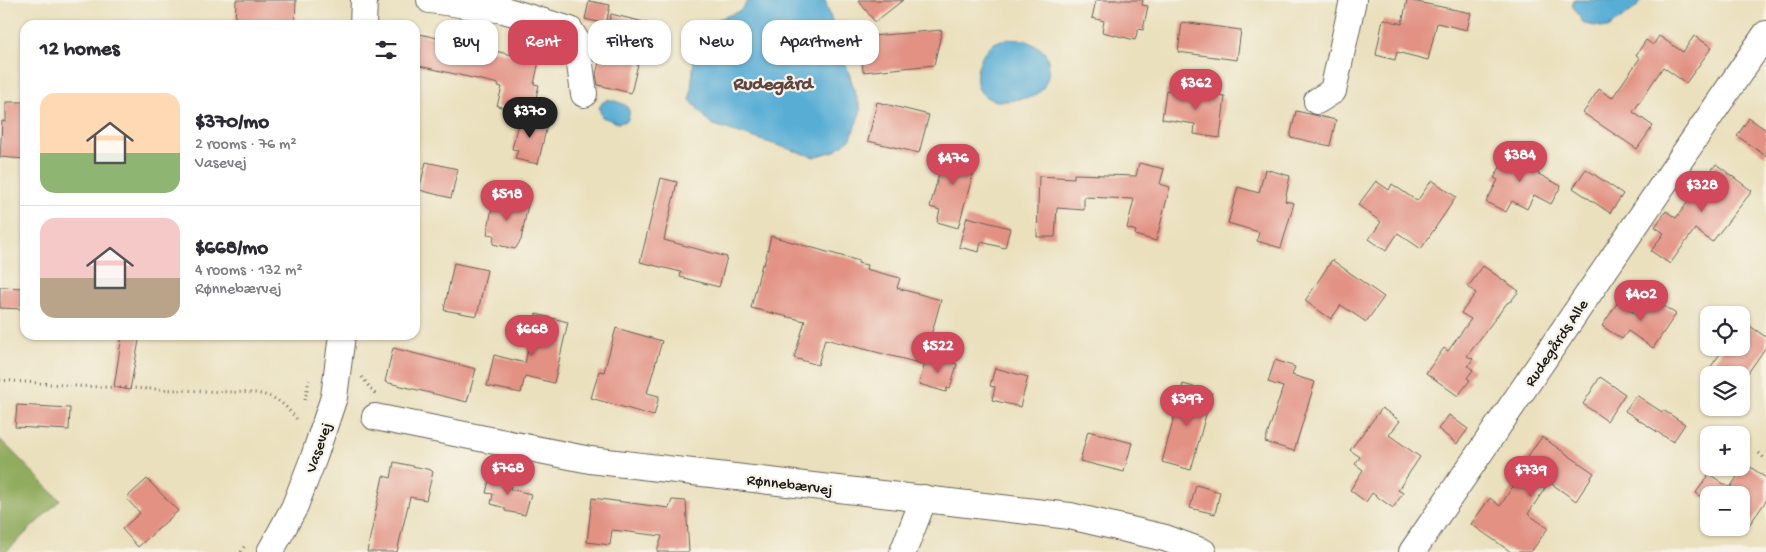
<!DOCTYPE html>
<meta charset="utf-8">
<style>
:root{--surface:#fff;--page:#f2f2f3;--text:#2b2b33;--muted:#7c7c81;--line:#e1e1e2;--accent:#d1495b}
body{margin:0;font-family:"Gochi Hand",sans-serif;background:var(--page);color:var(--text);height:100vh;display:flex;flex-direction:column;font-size:19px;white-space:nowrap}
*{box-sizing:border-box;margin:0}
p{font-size:16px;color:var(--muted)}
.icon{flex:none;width:28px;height:28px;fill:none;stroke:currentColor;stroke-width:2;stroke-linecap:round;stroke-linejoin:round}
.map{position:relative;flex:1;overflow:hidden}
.details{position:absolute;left:20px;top:20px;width:400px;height:320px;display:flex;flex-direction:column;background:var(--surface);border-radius:15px;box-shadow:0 1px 4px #0004}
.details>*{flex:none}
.hud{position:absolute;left:435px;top:20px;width:475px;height:45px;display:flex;gap:10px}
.fabs{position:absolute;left:1700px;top:306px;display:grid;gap:10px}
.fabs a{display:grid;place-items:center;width:50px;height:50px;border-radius:10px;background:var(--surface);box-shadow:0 1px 4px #0004;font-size:25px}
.price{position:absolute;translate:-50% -42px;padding:0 11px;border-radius:18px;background:var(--accent);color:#fff;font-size:16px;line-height:32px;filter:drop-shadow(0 1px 2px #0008)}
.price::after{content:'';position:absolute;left:50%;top:30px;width:15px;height:11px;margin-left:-8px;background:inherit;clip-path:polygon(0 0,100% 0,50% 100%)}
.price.on{background:#222;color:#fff}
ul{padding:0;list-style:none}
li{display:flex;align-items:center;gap:15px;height:125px;padding:0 20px}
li+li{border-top:1px solid var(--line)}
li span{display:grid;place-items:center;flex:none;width:140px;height:100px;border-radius:15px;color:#555}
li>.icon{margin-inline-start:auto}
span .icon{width:60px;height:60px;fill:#fffc;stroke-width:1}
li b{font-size:21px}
h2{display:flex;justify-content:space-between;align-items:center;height:60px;padding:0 20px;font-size:21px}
.tag{padding:0 18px;border-radius:15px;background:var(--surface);box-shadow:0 1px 4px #0004;font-size:18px;line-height:45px}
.tag.on{background:var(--accent);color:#fff}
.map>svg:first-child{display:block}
.forest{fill:#92ac5f;stroke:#57643e}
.water{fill:#59add5;stroke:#3a6478}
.building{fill:#e29183}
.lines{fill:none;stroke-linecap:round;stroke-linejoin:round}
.minor-casing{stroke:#646154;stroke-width:28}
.path{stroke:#646154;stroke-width:3;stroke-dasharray:1 4;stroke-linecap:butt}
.minor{stroke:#fff;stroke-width:26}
.labels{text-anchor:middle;stroke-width:4.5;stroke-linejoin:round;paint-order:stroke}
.street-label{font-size:16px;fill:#1c1c1c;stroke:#f7f3e8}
.quarter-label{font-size:19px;font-weight:bold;fill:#614540;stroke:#f7f3e8}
</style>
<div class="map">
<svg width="1766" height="552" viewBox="0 0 1766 552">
<rect width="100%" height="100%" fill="#f7f3e8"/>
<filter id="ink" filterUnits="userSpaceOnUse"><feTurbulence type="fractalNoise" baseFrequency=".02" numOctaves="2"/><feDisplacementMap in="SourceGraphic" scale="10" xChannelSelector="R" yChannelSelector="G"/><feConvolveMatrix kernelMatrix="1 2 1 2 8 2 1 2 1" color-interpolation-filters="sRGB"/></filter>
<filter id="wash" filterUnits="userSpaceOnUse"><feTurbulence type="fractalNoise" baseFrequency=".0096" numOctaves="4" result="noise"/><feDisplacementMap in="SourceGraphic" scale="20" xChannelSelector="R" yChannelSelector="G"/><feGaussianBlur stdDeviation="1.12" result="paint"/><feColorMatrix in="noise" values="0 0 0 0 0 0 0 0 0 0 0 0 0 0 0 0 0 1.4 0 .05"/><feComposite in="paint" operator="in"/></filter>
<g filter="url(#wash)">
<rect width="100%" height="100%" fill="#eae0bd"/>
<path class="forest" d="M0 439 60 500 6 552H0Z"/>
<g class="water">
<path d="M749 0H825L861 110 851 138 835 151 814 157 711 124 690 100 697 27 740 11Z"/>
<path d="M1574 0H1641L1637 7 1608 28 1584 24 1572 5Z"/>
<path d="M1026 40C1031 44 1041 47 1045 53 1053 66 1048 89 1034 96 1031 98 1026 98 1023 98 1008 102 987 105 979 89 971 74 983 46 999 41 1006 38 1018 40 1026 40Z"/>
<path d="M608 99C620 103 635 104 627 121L618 123 602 117 599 108 602 103Z"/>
</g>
<g id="blocks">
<g class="building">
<path d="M236 0H296L295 25H235Z"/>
<path d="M858 0H903L875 22Z"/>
<path d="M1096 0H1143L1142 5 1148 6 1143 30 1138 29 1135 40 1102 32 1104 21 1092 18Z"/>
<path d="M1407 0 1471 13 1467 30 1437 23 1428 60 1397 52 1395 60 1376 55 1383 19 1402 24Z"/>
<path d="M589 1 610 5 606 24 585 19Z"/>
<path d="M611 14 648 23 631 93 598 85 596 74Z"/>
<path d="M1182 22 1241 30 1237 60 1178 52Z"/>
<path d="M942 30 934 65 863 72 860 37Z"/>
<path d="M415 33 539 61 534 84 539 85 532 114 497 106 502 87 498 86 499 84 415 65Z"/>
<path d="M1659 36 1683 52 1694 36 1712 47 1686 83 1663 67 1633 112 1653 126 1637 149 1583 113 1599 89 1612 98 1640 58 1636 55 1646 40 1653 45Z"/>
<path d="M1166 90 1225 97 1220 138 1194 134 1195 124 1162 119Z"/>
<path d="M6 102H25V159L0 157 2 121 6 122Z"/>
<path d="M877 102 929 115 919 153 868 141Z"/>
<path d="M1296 111 1336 120 1330 146 1290 137Z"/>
<path d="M520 115 548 121 538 164 515 159 518 150 512 149Z"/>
<path d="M1749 118 1766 130V156L1737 136Z"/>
<path d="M1512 146 1535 158 1529 169 1561 186 1551 204 1534 195 1527 209 1512 201 1506 212 1486 202 1498 180 1494 178Z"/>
<path d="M946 148 978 156 958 228 937 222 940 210 930 207Z"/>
<path d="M426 162 458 169 451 198 419 190Z"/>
<path d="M1139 163 1164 169 1160 184 1170 187 1156 241 1135 235 1136 231 1127 228 1134 199 1084 197V210L1057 208 1055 237H1037L1039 176 1074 178V174L1136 176Z"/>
<path d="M1716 164 1752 191 1712 242 1695 229 1670 264 1651 251 1664 233 1655 227 1666 211 1676 218Z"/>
<path d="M1265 169 1290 176 1285 201 1294 203 1281 248 1257 241 1259 232 1228 223 1238 187 1259 193Z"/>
<path d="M1586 169 1623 194 1610 213 1573 188Z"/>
<path d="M661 178 677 182 664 240 727 257 719 287 680 277 681 272 640 262Z"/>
<path d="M1432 180 1456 197 1421 249 1398 233 1386 251 1369 239 1381 222 1358 205 1376 181 1389 190 1392 184 1417 201Z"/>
<path d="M494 197 528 204 521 240 515 249 493 244 494 235 487 234Z"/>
<path d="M967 217 1010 228 1005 248 981 242 979 252 959 247Z"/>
<path d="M771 236 859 261 858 263 867 265 866 269 900 278 897 288 941 300 923 364 825 339 818 365 794 358 805 321 751 308 762 264 764 265Z"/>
<path d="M1332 260 1384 297 1366 322 1341 305 1331 319 1305 301Z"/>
<path d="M454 263 487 270 477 316 444 310Z"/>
<path d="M1483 266 1519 291 1511 301 1507 303 1467 356 1473 359 1468 366 1473 370 1467 378 1470 380 1458 396 1426 373 1444 348 1448 351 1471 319 1461 313 1476 293 1468 287Z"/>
<path d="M0 287 25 288V309L0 308Z"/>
<path d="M1650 297 1676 314 1653 348 1628 331 1622 339 1602 326 1618 302 1637 315Z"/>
<path d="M536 314 568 322 554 383 525 376 521 393 487 386 494 355 525 363Z"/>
<path d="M1741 320 1766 337V347L1741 383V375H1705L1724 348H1741Z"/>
<path d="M616 328 662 341 647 393 659 396 654 416 591 398 599 371 604 372Z"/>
<path d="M122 335H140L130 390 114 387Z"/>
<path d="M393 348 476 369 467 402 385 382Z"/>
<path d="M927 356 957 364 950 389 947 388 946 392 919 384Z"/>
<path d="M1275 360 1295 367 1292 375 1315 382 1294 451 1265 442 1283 387 1268 382Z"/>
<path d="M995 368 1028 377 1020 407 992 400 995 387 990 386Z"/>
<path d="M1600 377 1625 394 1607 421 1583 404Z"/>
<path d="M1183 384 1212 392 1191 470 1162 462Z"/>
<path d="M1636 395 1662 412 1663 410 1685 424 1673 442 1625 411Z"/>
<path d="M17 405 70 408 69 430 15 427Z"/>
<path d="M1382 408 1400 421 1389 435 1420 457 1398 490 1403 493 1393 508 1372 493 1366 502 1350 490 1363 470 1355 464 1360 457 1350 450Z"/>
<path d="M1449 415 1468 429 1457 444 1438 429Z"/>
<path d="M1088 431 1132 443 1124 472 1080 461Z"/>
<path d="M1542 437 1594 473 1576 501 1549 482 1528 514 1548 528 1531 552H1511L1471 524 1490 498 1500 506 1526 467 1522 464Z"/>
<path d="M394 462 431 470 433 472 426 500 410 497 397 552H367L383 476 391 478Z"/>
<path d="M1749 466 1766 478V501L1747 528 1741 524V495H1709V502L1696 493 1709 474 1730 488 1740 472 1743 475Z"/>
<path d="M490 476 512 481 510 489 531 494 525 515 505 511V508L491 504 493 494 486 493Z"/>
<path d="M147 479 178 511 138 547 122 529 140 513 126 498Z"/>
<path d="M1196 485 1220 492 1215 514 1190 508Z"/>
<path d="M592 498 669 508 672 500 686 501 689 552H657L662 536 612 530 610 545 587 542Z"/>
</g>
</g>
</g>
<g filter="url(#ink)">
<use href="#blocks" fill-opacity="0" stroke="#646154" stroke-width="1"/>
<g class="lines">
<defs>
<g id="minor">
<path d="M430 0 504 10 570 30 577 42 584 94"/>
<path d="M363 25 364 0"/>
<path d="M1317 101 1333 91 1353 0"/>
<path d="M375 417 590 460 1070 516 1165 538 1203 552"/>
<path d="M270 552 294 508 314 457 334 397 342 335"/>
<path d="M903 552 924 498"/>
<path d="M1412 552 1766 34"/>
</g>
</defs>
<use href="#minor" class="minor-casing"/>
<g class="path">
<path d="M362 377 375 394"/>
<path d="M0 380 76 386 256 393C279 397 285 405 299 422"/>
<path d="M305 400 309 380"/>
<path d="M1759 453 1766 460"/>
<path d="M241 552 246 544"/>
</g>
<use href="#minor" class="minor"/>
</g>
</g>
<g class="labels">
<g class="street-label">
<text transform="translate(1555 342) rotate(-56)" y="6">Rudegårds Alle</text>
<text transform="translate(317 447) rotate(-71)" y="6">Vasevej</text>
<text transform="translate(790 483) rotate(7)" y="6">Rønnebærvej</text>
</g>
<g class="quarter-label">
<text x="773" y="89">Rudegård</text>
</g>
</g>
</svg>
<div class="fabs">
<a><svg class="icon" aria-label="locate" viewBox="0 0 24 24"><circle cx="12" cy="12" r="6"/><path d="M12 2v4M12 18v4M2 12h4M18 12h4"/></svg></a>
<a><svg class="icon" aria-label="layers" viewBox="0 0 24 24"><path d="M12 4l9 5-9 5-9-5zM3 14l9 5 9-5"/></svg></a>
<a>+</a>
<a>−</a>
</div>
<b class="price" style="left:1196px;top:111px">$362</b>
<b class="price on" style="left:530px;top:139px">$370</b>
<b class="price" style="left:1520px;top:183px">$384</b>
<b class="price" style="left:953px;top:186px">$476</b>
<b class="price" style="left:1702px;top:213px">$328</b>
<b class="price" style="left:507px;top:222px">$518</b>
<b class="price" style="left:1641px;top:322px">$402</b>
<b class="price" style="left:532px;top:357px">$668</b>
<b class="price" style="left:938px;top:374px">$522</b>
<b class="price" style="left:1187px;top:427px">$397</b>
<b class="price" style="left:508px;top:496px">$768</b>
<b class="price" style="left:1531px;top:498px">$739</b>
<div class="hud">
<a class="tag">Buy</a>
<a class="tag on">Rent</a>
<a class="tag">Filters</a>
<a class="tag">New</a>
<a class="tag">Apartment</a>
</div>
<section class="details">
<h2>12 homes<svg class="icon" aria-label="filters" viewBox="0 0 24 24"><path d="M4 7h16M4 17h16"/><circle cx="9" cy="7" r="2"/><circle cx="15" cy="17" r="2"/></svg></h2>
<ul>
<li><span style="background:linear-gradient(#ffd9b3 60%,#8fb573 0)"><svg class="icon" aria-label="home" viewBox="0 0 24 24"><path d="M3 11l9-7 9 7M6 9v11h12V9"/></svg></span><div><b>$370/mo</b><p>2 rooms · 76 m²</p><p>Vasevej</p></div></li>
<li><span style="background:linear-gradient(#f6c9c9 60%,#b9a48a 0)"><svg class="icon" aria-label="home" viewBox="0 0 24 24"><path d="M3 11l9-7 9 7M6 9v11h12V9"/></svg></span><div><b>$668/mo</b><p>4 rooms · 132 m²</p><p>Rønnebærvej</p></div></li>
</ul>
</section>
</div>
